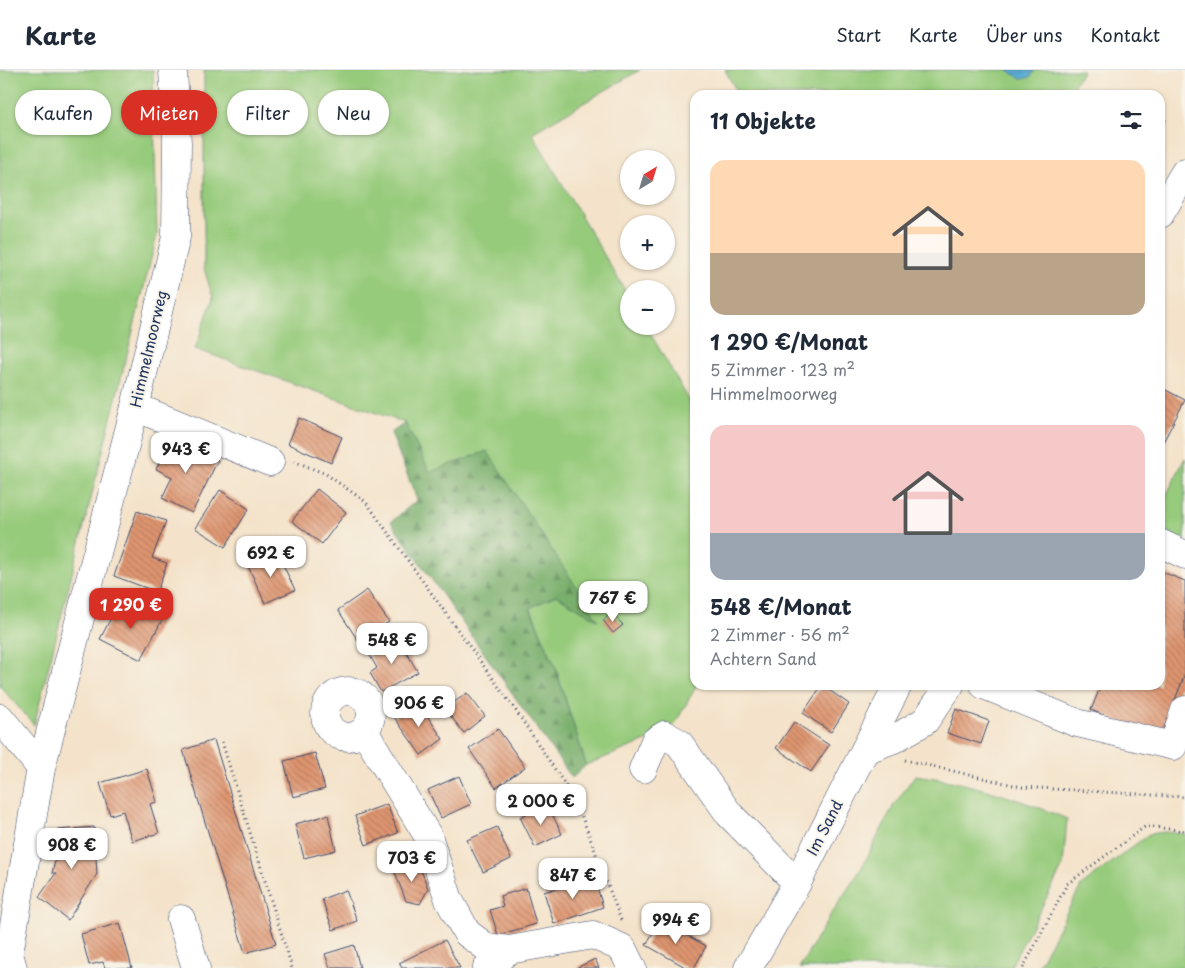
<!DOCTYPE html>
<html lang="de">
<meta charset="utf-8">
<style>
:root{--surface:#fff;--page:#f2f2f3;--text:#1f2937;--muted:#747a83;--line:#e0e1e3;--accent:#d93025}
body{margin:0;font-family:"Playpen Sans",sans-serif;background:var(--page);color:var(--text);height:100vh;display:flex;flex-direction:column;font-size:19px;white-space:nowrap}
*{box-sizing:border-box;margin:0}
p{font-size:16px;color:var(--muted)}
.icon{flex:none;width:28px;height:28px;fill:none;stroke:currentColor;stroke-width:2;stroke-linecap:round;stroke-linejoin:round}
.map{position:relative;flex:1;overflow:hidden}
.details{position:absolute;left:690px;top:20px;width:475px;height:600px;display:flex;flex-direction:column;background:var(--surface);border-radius:15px;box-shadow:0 1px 4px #0004}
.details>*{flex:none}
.top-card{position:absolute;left:15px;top:20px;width:475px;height:45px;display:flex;gap:10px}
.needle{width:32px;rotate:38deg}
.buttons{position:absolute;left:620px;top:80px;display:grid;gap:10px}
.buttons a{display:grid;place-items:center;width:55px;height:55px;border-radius:50%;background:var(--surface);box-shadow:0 1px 4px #0004;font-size:25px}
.price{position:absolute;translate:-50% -42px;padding:0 11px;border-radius:10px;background:#fff;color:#222;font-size:16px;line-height:32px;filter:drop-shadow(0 1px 2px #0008)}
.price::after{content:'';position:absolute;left:50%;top:30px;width:15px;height:11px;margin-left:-8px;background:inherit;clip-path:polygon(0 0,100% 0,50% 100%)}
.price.current{background:var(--accent);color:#fff}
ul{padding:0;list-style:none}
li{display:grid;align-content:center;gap:10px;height:265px;padding:0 20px}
li span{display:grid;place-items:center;height:155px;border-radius:15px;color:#555}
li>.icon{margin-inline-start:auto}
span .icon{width:90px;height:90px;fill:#fffc;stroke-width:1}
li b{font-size:21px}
h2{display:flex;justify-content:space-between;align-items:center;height:60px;padding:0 20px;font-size:21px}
.chip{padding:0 18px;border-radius:22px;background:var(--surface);box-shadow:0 1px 4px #0004;font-size:18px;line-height:45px}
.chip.current{background:var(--accent);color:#fff}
header{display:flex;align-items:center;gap:30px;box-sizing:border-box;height:70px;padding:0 25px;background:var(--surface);border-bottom:1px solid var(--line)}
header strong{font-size:24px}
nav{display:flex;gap:28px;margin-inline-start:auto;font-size:18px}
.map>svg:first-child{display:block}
.green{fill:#97cb7c;stroke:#597d6d}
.forest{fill:url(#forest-firs);stroke:#4a6f65}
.water{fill:url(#water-rules);stroke:#3c709b}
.building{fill:url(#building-back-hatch)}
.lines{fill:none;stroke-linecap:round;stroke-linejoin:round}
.minor-casing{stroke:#3c4a6e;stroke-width:29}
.path{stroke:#3c4a6e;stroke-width:3;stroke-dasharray:1 4;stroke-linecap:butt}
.minor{stroke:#fff;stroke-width:28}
.labels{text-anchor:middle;stroke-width:4;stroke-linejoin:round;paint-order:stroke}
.street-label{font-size:15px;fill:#1b2f5e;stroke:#f7f3e8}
</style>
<header>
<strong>Karte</strong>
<nav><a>Start</a><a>Karte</a><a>Über uns</a><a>Kontakt</a></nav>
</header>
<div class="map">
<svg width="1185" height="898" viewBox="0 0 1185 898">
<defs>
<pattern id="forest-firs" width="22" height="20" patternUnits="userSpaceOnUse" patternTransform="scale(1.25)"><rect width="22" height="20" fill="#79af6c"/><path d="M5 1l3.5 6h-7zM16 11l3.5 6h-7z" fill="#628f5c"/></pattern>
<pattern id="water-rules" width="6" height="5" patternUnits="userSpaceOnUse" patternTransform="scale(1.25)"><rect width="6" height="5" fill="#5cb0d8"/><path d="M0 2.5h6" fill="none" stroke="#4b90b2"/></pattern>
<pattern id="building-back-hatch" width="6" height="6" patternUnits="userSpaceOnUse" patternTransform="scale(1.25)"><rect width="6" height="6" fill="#df9570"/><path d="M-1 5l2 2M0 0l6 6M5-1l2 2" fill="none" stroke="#b47a5f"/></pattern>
</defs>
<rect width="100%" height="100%" fill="#f7f3e8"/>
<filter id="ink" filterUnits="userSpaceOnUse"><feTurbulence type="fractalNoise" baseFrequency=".02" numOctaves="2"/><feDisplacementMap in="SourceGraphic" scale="10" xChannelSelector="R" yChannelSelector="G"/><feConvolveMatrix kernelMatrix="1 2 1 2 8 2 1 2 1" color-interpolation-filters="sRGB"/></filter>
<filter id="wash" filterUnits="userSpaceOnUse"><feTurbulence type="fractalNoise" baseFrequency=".0096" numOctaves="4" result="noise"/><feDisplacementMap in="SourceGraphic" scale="20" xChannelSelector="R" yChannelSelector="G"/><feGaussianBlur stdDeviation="1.12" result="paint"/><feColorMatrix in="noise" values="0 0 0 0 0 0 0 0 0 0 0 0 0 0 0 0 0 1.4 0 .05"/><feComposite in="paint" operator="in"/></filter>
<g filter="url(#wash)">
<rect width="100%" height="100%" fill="#f4e3ca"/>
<g class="green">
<path d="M0 0H153L157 165 34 655 0 616Z"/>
<path d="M204 0H640L532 63 629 227V256H646L695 340V615H697L671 661 586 695 555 596 530 537 556 525 597 549 429 402 405 353 195 279 213 228 204 198Z"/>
<path d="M725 0H1083L1068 25H739Z"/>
<path d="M1185 388V471L1160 461V438Z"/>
<path d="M915 705C968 712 1018 728 1067 749L1063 796 1010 898H799L831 844 861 799 894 735Z"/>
<path d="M1164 762 1185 764V898H1037L1081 816 1149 764Z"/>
</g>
<path class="forest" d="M405 353 430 402 487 381 598 550 556 525 530 538 555 596 586 695 572 708 391 452 417 430 391 363Z"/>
<path class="water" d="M1008 0H1035L1030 7 1021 9Z"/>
<g id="blocks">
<g class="building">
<path d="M1160 46 1166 50 1160 60Z"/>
<path d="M1160 317 1185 330 1160 378Z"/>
<path d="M299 348 342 367 331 393 288 374Z"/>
<path d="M172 367 218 390 192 443 162 428 172 407 156 399Z"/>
<path d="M317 419 346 442 322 474 292 451Z"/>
<path d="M220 420 249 439 225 477 195 458Z"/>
<path d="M137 441 166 451 152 488 167 493 157 522 114 506Z"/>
<path d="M277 482 295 520 265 533 248 496Z"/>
<path d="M1160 501 1185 511V604L1160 668 1091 640 1101 615H1160Z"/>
<path d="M367 520 389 552 359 572 338 540Z"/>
<path d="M121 529 162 550 141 590 100 569Z"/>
<path d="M612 543 623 555 613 563 603 550Z"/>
<path d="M398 568 418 602 381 622 370 603 377 598 369 584Z"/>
<path d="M822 615 849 634 831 662 803 643Z"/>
<path d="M467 623 485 646 464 663 445 639Z"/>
<path d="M417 631 443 669 421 685 394 647Z"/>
<path d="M956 639 989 651 981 674 947 663Z"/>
<path d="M794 652 829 675 811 702 776 678Z"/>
<path d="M498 659 525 697 496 718 469 679Z"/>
<path d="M214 670 276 874 245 883 183 680Z"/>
<path d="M315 683 325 719 293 727 284 691Z"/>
<path d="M147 699 157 732 150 734 159 763 132 771 123 741 110 745 100 713Z"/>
<path d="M459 706 471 734 441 748 428 720Z"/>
<path d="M387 734 398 763 366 775 355 746Z"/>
<path d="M547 734 562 764 535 777 520 747Z"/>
<path d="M328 745 336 780 304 788 295 754Z"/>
<path d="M94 757 97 804 68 850 39 827 56 803H52L56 787 59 788 57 760Z"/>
<path d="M497 757 511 789 483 802 467 770Z"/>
<path d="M418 791 428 819 420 834 406 831 394 800Z"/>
<path d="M594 807 603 837 554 854 544 822Z"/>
<path d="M526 818 536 854 498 865 490 840 503 836 500 826Z"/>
<path d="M346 820 357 851 333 860 322 829Z"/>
<path d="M660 850 706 876 694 898H687L646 875Z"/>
<path d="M120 853 132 898H105L103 892 89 895 81 864Z"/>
<path d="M445 870 460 898H402L399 893Z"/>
<path d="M354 875 360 898H330L325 884Z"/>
<path d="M595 889 599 898H576Z"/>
</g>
</g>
</g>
<g filter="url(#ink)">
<use href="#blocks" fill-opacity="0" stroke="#3c4a6e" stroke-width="1"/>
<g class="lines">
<defs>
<g id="minor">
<path d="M1160 144 1185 102"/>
<path d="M135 337 270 392"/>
<path d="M1160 473 1185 485"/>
<path d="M984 615 1077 653 1173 676 1185 640"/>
<circle cx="348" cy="644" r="23"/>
<path d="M0 648 41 698 9 884 13 898"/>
<path d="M364 661 428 766 449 830 467 863 486 877 509 880"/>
<path d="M865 680 894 669 925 651 950 615"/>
<path d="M41 698 135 337 176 167 177 73 173 0"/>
<path d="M643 699 655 671 665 665 679 673 729 744 797 813"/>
<path d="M181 849 196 898"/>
<path d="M487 898 509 880 593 865 622 878 632 898"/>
<path d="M748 898 797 813 898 615"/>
</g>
</defs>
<use href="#minor" class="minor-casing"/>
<g class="path">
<path d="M294 391 326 404 366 432 516 641 576 731 621 850"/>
<path d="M222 672 292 898"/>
<path d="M905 690 1022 717 1185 727"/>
<path d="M1023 898 1067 814 1146 756 1185 761"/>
</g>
<use href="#minor" class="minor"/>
</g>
</g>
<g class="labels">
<g class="street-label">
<text transform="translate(149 279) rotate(-77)" y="5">Himmelmoorweg</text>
<text transform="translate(825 758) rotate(-63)" y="5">Im Sand</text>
</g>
</g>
</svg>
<div class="buttons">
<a><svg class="needle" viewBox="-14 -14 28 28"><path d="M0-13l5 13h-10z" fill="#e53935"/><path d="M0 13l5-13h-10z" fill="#747a83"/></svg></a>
<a>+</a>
<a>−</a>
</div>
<b class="price" style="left:186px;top:404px">943 €</b>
<b class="price" style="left:271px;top:508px">692 €</b>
<b class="price" style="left:613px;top:553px">767 €</b>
<b class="price current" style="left:131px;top:560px">1 290 €</b>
<b class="price" style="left:392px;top:595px">548 €</b>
<b class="price" style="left:419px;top:658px">906 €</b>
<b class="price" style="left:541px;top:756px">2 000 €</b>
<b class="price" style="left:72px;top:800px">908 €</b>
<b class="price" style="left:412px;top:813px">703 €</b>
<b class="price" style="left:573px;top:830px">847 €</b>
<b class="price" style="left:676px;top:875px">994 €</b>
<div class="top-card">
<a class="chip">Kaufen</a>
<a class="chip current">Mieten</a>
<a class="chip">Filter</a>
<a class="chip">Neu</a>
</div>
<section class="details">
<h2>11 Objekte<svg class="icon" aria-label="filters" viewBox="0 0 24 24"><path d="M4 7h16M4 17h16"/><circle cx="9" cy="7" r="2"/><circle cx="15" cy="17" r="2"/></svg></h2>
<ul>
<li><span style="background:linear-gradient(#ffd9b3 60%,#b9a48a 0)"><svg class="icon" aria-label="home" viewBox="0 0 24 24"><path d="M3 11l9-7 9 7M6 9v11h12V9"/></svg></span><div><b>1 290 €/Monat</b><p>5 Zimmer · 123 m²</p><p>Himmelmoorweg</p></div></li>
<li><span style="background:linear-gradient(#f6c9c9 70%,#9aa5b1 0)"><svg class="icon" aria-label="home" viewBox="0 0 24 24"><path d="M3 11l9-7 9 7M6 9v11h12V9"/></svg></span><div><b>548 €/Monat</b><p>2 Zimmer · 56 m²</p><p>Achtern Sand</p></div></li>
</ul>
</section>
</div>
